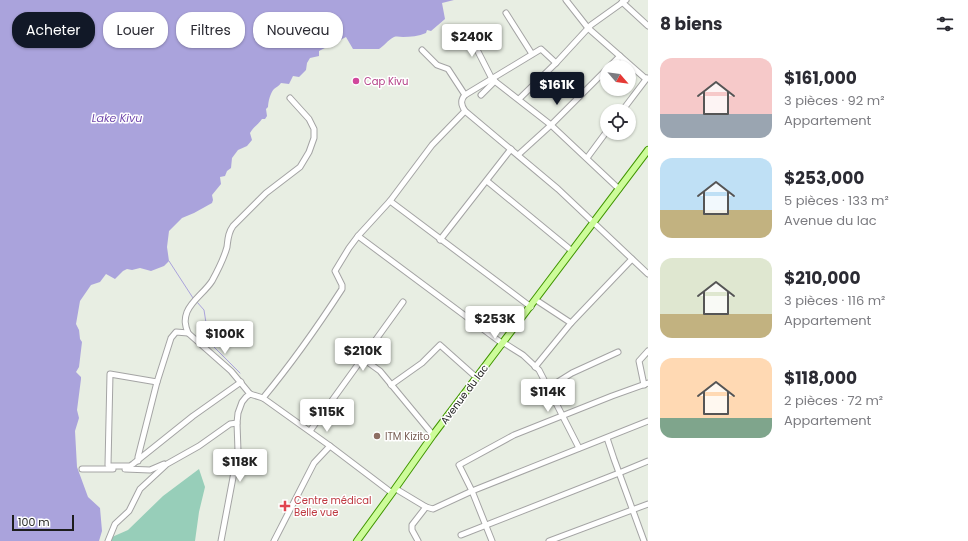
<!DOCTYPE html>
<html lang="fr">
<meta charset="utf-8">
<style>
:root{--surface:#fff;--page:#f7f7f7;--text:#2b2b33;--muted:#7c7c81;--accent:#111827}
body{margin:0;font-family:Poppins,sans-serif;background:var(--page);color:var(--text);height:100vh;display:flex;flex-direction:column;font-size:15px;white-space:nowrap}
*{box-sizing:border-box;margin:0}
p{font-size:13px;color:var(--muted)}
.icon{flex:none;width:22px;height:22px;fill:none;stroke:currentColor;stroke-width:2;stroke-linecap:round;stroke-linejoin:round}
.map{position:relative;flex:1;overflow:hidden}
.details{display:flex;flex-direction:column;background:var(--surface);width:320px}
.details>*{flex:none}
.top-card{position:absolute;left:12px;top:12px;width:380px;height:36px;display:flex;gap:8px}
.needle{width:26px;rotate:118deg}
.fabs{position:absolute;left:600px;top:60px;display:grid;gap:8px}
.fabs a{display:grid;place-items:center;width:36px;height:36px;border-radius:50%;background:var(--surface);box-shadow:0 1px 3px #0004;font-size:20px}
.scale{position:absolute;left:12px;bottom:10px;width:62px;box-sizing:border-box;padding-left:4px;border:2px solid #1d1d1d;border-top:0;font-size:11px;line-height:14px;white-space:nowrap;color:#1d1d1d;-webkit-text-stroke:3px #fff;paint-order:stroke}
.price{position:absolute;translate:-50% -34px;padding:0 9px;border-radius:4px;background:#fff;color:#222;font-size:13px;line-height:26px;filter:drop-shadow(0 1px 2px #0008)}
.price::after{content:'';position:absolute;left:50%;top:24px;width:12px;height:9px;margin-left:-6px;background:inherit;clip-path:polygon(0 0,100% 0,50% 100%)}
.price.active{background:var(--accent);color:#fff}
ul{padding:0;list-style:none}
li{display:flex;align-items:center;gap:12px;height:100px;padding:0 12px}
li span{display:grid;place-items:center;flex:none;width:112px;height:80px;border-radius:12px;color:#555}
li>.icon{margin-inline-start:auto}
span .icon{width:48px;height:48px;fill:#fffc;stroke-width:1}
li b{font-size:17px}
h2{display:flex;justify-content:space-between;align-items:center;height:48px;padding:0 12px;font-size:17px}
.chip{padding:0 14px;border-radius:16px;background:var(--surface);box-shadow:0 1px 3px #0004;font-size:14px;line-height:36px}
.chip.active{background:var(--accent);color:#fff}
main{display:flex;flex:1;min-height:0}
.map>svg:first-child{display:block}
.forest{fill:#97ceb9}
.water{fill:#aaa3dc}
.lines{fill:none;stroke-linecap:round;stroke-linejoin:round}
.stream{stroke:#aaa3dc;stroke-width:1}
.minor-casing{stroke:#a4a4a4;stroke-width:7}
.major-casing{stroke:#409600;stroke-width:8}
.minor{stroke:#fff;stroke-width:5}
.major{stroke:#cdfc9a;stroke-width:6}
.hotel-dot{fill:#d1479c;stroke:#fff;stroke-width:1.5}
.education-dot{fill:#8d6e63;stroke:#fff;stroke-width:1.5}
.health-dot{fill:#e0444e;stroke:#fff;stroke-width:1.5}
.labels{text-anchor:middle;stroke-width:3;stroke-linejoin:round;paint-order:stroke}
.hotel-label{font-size:10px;fill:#b23c85;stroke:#fff;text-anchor:start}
.street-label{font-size:10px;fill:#1d1d1d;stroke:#fff}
.education-label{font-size:10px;fill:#785e54;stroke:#fff;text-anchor:start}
.health-label{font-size:10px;fill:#be3a42;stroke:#fff;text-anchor:start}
.water-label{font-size:11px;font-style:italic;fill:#7249ad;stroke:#fff}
</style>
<main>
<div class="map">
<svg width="648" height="541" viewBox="0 0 648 541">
<rect width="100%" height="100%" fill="#e8eee3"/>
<path class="forest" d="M199 469 205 487 199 512 195 541H111L112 537 128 530 163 496Z"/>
<path class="water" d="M0 0H454L442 3 445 19 431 31 427 30 426 33C419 36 410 37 403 37 400 37 397 36 394 37 388 40 384 46 379 49H353L346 37 319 51V56L310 58 307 63 306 70 299 77 293 76 289 84 281 83C279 86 276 87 274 89 270 93 268 103 268 107L266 109 267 116 265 119H262C258 125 253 127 250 133L252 140 247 146 238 150 232 158 231 168 227 171 225 176 220 177 221 184 212 195 213 200 212 203 194 213 182 218 169 231 167 247 169 261 164 266 151 271 140 268 132 270 127 269 123 271 115 279 106 274 100 282 91 285 80 301 76 324 79 330 80 339 82 342 79 367 76 372 81 377V379L77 410 79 418 75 431 77 467 88 497 100 508 102 531 99 541H0Z"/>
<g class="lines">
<g class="stream">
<path d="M169 261 193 298"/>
<path d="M197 302 204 310 209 342 240 373"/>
</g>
<defs>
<g id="minor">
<path d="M566 0 588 28 646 79"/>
<path d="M622 2 648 26"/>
<path d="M506 13 532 54"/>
<path d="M467 30 492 79 551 125 619 189"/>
<path d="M422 50 437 65 448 69 465 95"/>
<path d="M556 63 541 49 465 95C460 100 461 105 465 111L558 189 648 274"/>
<path d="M609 67 620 56"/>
<path d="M481 95 495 81"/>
<path d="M519 99 556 63 591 25 626 0"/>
<path d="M622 111 647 78"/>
<path d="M518 155 551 125 607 69"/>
<path d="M587 158 607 131"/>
<path d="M487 181 572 251"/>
<path d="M390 201 531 307"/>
<path d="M358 236 503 344"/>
<path d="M440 240 511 149"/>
<path d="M536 300 571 323"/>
<path d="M504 343 523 355 539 370 579 448"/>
<path d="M362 358 380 371 433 435"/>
<path d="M535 367 571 323 632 259"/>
<path d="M157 382 110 374 108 465 110 466H130L133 464 193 416 241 382"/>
<path d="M391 385 422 363 440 345 477 378"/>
<path d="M644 385 639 361 648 351"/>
<path d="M548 388 572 373 618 352"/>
<path d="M250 394 231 371 188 333C185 325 184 320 187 312 192 300 205 292 212 281 218 270 224 258 227 247 228 239 228 233 233 226L266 193 300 167 309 152 314 138V129L309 119 290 98"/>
<path d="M250 394 263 398 330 446 392 493"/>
<path d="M263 398C292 363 318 326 342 289V285L335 271 349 248 358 236 390 201 432 145 465 111"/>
<path d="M310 431 403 302"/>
<path d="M607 438 614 459 644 541"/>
<path d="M138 461V457L157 382 171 338 176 332 188 333"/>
<path d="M82 469H113"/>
<path d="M125 469 150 470 164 464"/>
<path d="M396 489 426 507 433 509 472 491 648 421"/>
<path d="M461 535 619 473 648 461"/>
<path d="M108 541 115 524 129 511 140 489 167 464 199 446 230 424 237 423"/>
<path d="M221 541 238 451 237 423 238 413 242 402 246 397 250 394"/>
<path d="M274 541 314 463 330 446"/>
<path d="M418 541 412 530V525L426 507"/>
<path d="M492 541 472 491 459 465 514 435 612 396 648 383"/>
<path d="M549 541 648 504"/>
</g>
<path id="major" d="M357 541 392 493 433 435 648 150"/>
</defs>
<use href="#minor" class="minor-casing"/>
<use href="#major" class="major-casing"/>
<use href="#minor" class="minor"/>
<use href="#major" class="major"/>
</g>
<circle class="hotel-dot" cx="356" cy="81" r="4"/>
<circle class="education-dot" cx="377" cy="436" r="4"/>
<path class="health-dot" d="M283 500h4v4h4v4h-4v4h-4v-4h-4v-4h4z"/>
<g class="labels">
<g class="hotel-label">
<text x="364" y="85">Cap Kivu</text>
</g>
<g class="street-label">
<text transform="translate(464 394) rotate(-53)" y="4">Avenue du lac</text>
</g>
<g class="education-label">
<text x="385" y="440">ITM Kizito</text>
</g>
<g class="health-label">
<text x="294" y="504">Centre médical<tspan x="294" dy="12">Belle vue</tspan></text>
</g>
<g class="water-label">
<text x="117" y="122">Lake Kivu</text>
</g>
</g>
</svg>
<div class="fabs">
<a><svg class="needle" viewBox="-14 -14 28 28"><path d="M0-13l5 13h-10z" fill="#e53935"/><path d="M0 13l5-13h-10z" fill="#7c7c81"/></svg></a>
<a><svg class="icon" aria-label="locate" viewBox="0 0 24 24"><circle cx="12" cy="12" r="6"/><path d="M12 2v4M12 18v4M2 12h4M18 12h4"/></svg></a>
</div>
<div class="scale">100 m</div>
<b class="price" style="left:472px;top:58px">$240K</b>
<b class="price active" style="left:557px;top:106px">$161K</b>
<b class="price" style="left:495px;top:340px">$253K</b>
<b class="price" style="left:225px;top:355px">$100K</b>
<b class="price" style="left:363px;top:372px">$210K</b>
<b class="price" style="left:548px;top:413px">$114K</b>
<b class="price" style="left:327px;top:433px">$115K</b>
<b class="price" style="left:240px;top:483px">$118K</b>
<div class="top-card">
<a class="chip active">Acheter</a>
<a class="chip">Louer</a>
<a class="chip">Filtres</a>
<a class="chip">Nouveau</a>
</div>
</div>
<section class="details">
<h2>8 biens<svg class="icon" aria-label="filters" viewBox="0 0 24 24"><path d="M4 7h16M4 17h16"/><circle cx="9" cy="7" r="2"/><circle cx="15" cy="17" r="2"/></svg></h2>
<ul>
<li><span style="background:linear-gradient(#f6c9c9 70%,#9aa5b1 0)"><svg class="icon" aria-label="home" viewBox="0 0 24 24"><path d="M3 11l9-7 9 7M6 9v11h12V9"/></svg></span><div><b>$161,000</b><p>3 pièces · 92 m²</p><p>Appartement</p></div></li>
<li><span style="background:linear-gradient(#bfe0f5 65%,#c2b280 0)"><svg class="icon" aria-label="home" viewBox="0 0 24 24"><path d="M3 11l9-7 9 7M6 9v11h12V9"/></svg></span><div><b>$253,000</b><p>5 pièces · 133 m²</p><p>Avenue du lac</p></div></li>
<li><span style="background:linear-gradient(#dfe7d0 70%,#c2b280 0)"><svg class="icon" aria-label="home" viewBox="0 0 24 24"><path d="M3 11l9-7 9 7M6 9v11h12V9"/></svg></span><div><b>$210,000</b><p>3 pièces · 116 m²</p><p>Appartement</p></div></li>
<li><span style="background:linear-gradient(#ffd9b3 75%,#7fa58c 0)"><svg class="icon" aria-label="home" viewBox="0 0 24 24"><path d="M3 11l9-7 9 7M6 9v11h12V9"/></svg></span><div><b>$118,000</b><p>2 pièces · 72 m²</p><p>Appartement</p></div></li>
</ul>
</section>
</main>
